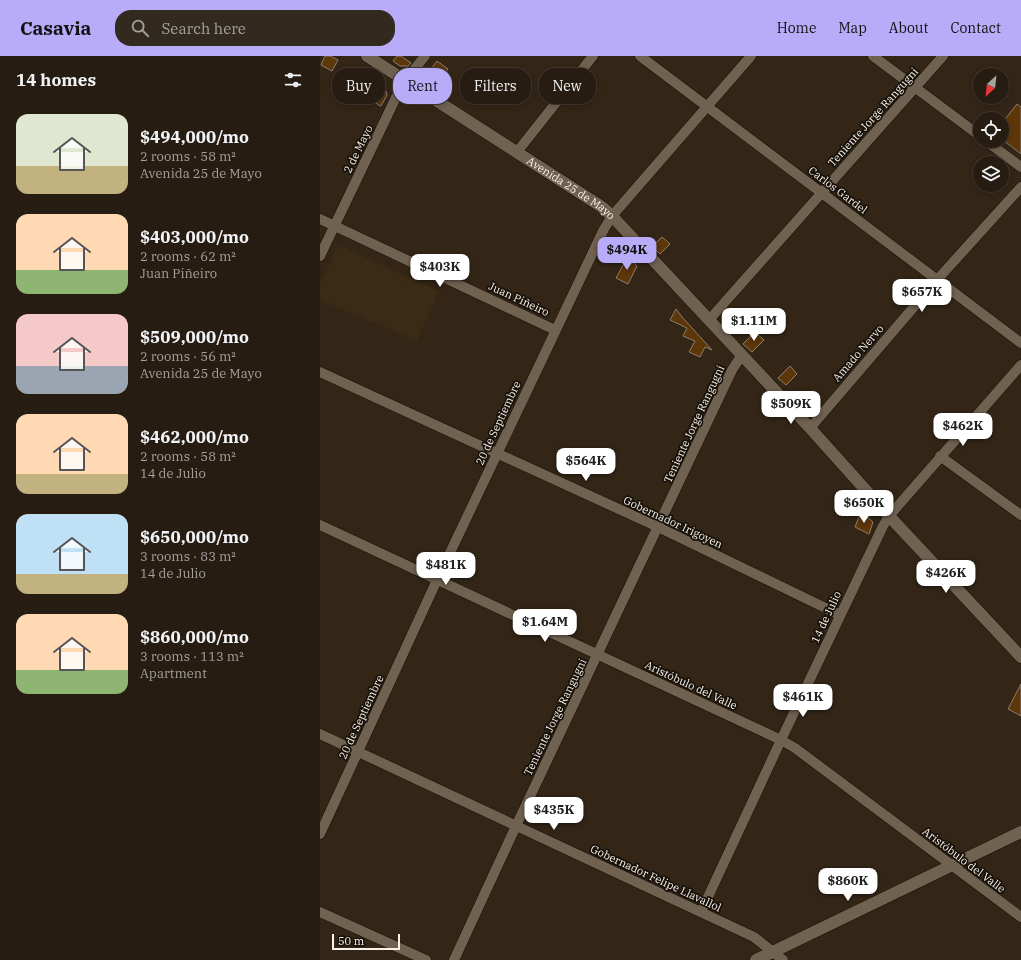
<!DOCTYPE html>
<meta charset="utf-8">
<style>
:root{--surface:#261c11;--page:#32291f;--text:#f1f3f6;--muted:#a4a19f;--line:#423a31;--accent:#b8abf7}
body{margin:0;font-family:"IBM Plex Serif",serif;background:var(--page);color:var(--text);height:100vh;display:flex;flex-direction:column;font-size:15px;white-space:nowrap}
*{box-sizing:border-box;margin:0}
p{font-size:13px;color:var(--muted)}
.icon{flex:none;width:22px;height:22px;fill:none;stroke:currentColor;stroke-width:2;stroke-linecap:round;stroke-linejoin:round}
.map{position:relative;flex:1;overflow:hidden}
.sheet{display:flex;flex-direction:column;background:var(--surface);width:320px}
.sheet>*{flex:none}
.top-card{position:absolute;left:12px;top:12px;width:380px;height:36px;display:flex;gap:8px}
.needle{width:26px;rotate:207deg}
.controls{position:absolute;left:653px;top:12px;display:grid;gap:8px}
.controls a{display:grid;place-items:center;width:36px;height:36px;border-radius:50%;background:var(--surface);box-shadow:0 2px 6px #0003,0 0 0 1px var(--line);font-size:20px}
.scale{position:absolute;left:12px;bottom:10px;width:68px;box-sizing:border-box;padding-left:4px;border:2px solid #faf2e8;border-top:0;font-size:11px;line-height:14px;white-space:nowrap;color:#faf2e8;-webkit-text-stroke:3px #16110a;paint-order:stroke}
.price{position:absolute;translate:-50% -34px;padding:0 9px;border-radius:8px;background:#fff;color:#222;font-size:13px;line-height:26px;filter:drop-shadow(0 1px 2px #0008)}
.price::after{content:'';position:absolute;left:50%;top:24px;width:12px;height:9px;margin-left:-6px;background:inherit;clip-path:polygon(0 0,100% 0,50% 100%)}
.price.selected{background:var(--accent);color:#111}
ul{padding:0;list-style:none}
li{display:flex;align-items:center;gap:12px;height:100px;padding:0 16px}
li span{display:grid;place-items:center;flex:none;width:112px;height:80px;border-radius:12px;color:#555}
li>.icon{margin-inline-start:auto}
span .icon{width:48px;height:48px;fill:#fffc;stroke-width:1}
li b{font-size:17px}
h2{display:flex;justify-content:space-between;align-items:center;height:48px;padding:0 16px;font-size:17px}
.pill{padding:0 14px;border-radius:16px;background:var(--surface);box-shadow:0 2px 6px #0003,0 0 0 1px var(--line);font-size:14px;line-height:36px}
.pill.selected{background:var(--accent);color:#111}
header{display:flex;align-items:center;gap:24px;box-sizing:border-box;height:56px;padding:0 20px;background:var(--accent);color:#111}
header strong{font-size:19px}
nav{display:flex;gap:22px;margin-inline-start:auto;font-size:14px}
.search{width:280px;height:36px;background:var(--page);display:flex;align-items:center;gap:10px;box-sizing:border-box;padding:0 14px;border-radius:16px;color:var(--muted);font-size:15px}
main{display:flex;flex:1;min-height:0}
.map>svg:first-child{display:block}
.built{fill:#3b2a15}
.building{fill:#5d3609;stroke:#8e7c6c}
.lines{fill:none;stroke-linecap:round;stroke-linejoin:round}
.minor-casing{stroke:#1a0f02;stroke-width:11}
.tertiary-casing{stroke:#1a0f02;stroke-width:13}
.secondary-casing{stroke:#1a0f02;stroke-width:13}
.minor{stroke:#706251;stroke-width:10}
.tertiary{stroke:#706251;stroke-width:12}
.secondary{stroke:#706251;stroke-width:12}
.labels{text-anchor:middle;stroke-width:3.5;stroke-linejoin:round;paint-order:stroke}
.street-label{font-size:11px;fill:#faf2e8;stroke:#16110a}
</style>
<header>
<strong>Casavia</strong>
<div class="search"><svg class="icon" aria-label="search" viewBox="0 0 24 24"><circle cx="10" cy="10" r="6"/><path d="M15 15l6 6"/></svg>Search here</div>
<nav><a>Home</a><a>Map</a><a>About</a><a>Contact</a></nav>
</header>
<main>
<section class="sheet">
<h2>14 homes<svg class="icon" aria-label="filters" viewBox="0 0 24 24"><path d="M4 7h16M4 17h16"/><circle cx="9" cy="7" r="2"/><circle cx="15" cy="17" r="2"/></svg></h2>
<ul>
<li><span style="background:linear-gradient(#dfe7d0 65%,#c2b280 0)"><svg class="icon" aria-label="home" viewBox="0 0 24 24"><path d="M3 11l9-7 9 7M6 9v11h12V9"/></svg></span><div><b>$494,000/mo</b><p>2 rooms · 58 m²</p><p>Avenida 25 de Mayo</p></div></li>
<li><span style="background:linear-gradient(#ffd9b3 70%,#8fb573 0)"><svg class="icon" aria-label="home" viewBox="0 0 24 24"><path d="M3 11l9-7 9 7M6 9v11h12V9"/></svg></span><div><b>$403,000/mo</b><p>2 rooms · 62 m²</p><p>Juan Piñeiro</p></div></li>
<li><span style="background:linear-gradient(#f6c9c9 65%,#9aa5b1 0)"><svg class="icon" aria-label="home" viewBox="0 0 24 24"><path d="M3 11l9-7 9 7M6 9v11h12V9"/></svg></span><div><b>$509,000/mo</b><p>2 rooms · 56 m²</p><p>Avenida 25 de Mayo</p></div></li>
<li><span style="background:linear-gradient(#ffd9b3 75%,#c2b280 0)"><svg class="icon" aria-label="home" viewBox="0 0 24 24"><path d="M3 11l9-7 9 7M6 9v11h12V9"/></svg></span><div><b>$462,000/mo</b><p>2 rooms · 58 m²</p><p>14 de Julio</p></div></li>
<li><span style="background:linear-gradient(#bfe0f5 75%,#c2b280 0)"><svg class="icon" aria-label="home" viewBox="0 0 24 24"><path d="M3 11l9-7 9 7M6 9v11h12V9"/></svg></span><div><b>$650,000/mo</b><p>3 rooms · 83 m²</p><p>14 de Julio</p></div></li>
<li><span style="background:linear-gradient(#ffd9b3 70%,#8fb573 0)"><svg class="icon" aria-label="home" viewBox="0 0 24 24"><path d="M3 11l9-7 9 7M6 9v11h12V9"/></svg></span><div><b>$860,000/mo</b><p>3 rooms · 113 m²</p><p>Apartment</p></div></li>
</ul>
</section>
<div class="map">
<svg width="701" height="904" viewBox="0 0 701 904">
<rect width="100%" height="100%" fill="#332617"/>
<path class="built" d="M18 189 119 235 97 285 0 244V227Z"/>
<g class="building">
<path d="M5 0H10L18 4 12 15 1 9Z"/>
<path d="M77 0H81L91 7 88 10H80L73 5Z"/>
<path d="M117 5 128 13 118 26 122 29 117 36 104 28 105 21Z"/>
<path d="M51 26 66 35 67 39 61 50 43 40Z"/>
<path d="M697 48 701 51V98L682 83V67Z"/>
<path d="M342 181 350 188 340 198 332 191Z"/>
<path d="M308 200 317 210 308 228 296 222Z"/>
<path d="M356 253 362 261 392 294 385 291 380 301 369 296 375 285 363 280 367 272 350 264Z"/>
<path d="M435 276 444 284 432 296 423 288Z"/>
<path d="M470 310 477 318 466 329 458 322Z"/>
<path d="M541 456 553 466 549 478 535 471Z"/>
<path d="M701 628V660L688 653Z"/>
</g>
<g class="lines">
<defs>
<g id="minor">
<path d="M320 0 701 287"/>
<path d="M553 0 660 80"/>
<path d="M666 85 701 111"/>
<path d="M197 96 273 0"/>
<path d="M0 163 235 274"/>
<path d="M0 200 80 33 85 25 105 0"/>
<path d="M389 264 623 0"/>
<path d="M0 316 338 471 520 559"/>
<path d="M490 372 617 224 701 131"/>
<path d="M620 400 701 459"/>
<path d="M0 469 461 684 475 692 701 861"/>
<path d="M0 678 434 881 463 904"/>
<path d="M0 778 117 524 284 173 292 160 431 0"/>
<path d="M0 856 106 904"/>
<path d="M381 856 461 684 563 470 569 460 701 309"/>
<path d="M134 904 196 770 412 314 421 300"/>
</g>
<path id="tertiary" d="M436 904 701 776"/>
<g id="secondary">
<path id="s1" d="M47 0 282 151 292 160 490 372 569 460 701 601"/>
</g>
</defs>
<use href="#minor" class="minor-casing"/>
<use href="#tertiary" class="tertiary-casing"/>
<use href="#secondary" class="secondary-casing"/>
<use href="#minor" class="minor"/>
<use href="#tertiary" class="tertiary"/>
<use href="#secondary" class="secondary"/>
</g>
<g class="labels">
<g class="street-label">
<text transform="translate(553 61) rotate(-48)" y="4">Teniente Jorge Rangugni</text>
<text transform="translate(38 93) rotate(-64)" y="4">2 de Mayo</text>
<text dy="4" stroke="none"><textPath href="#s1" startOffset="243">Avenida 25 de Mayo</textPath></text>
<text transform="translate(518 134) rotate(37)" y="4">Carlos Gardel</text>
<text transform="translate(199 243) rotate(25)" y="4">Juan Piñeiro</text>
<text transform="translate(538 297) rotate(-49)" y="4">Amado Nervo</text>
<text transform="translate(178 367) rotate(-65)" y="4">20 de Septiembre</text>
<text transform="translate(374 368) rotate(-65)" y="4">Teniente Jorge Rangugni</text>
<text transform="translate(353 466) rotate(25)" y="4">Gobernador Irigoyen</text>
<text transform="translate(506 561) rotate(-65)" y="4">14 de Julio</text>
<text transform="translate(371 629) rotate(25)" y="4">Aristóbulo del Valle</text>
<text transform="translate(41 661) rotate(-65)" y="4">20 de Septiembre</text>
<text transform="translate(235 661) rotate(-64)" y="4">Teniente Jorge Rangugni</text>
<text transform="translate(644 804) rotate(37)" y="4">Aristóbulo del Valle</text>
<text transform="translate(336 822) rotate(25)" y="4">Gobernador Felipe Llavallol</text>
</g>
</g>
</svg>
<div class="controls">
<a><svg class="needle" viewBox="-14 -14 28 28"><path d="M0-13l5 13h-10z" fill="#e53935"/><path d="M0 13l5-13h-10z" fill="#a4a19f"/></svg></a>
<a><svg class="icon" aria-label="locate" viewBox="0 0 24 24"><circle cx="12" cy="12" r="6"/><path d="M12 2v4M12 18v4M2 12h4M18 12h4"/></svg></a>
<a><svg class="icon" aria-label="layers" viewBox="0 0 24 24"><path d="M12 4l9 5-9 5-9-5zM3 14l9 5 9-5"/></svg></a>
</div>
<div class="scale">50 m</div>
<b class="price selected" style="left:307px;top:215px">$494K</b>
<b class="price" style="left:120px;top:232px">$403K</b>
<b class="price" style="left:602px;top:257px">$657K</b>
<b class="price" style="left:434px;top:286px">$1.11M</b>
<b class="price" style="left:471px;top:369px">$509K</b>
<b class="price" style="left:643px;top:391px">$462K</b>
<b class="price" style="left:266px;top:426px">$564K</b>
<b class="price" style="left:544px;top:468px">$650K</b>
<b class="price" style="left:126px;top:530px">$481K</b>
<b class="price" style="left:626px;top:538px">$426K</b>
<b class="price" style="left:225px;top:587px">$1.64M</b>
<b class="price" style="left:483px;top:662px">$461K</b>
<b class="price" style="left:234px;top:775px">$435K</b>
<b class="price" style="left:528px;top:846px">$860K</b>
<div class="top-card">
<a class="pill">Buy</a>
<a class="pill selected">Rent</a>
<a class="pill">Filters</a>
<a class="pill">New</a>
</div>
</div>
</main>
